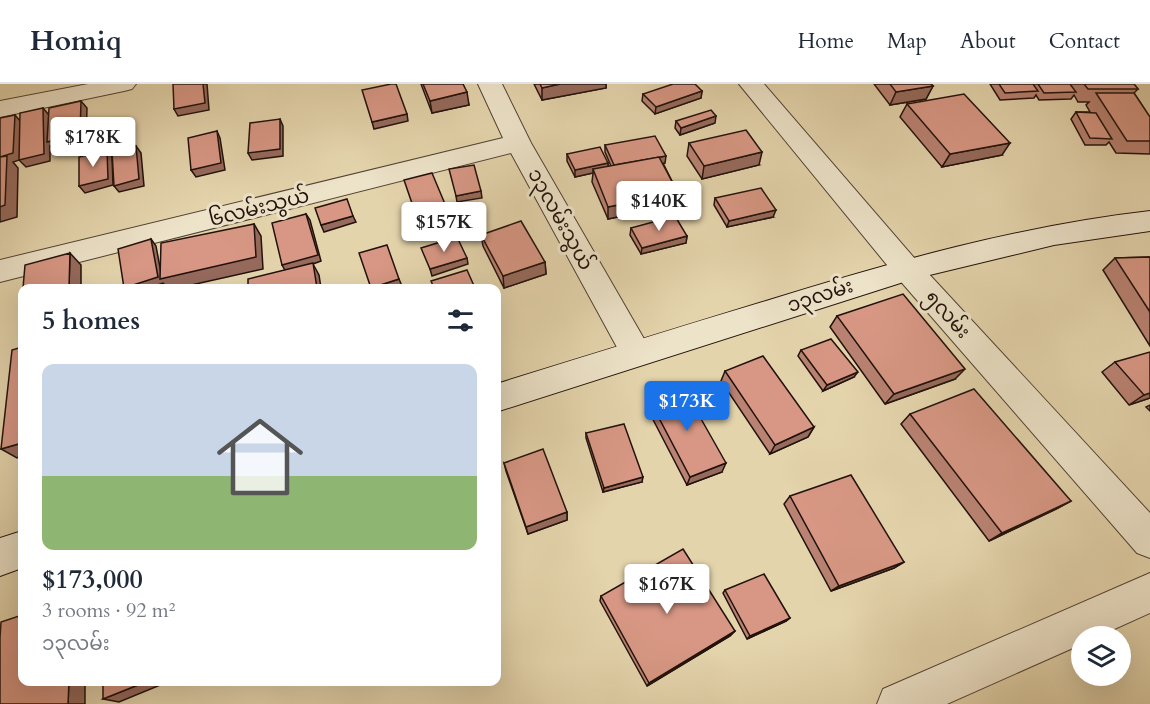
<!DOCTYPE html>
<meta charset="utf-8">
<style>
:root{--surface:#fff;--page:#f2f2f3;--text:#1f2937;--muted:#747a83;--line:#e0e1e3;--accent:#1a73e8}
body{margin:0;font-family:Cardo,"Noto Sans Myanmar",serif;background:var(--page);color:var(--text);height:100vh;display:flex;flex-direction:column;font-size:22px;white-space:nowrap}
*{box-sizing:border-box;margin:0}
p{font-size:20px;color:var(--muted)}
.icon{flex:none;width:33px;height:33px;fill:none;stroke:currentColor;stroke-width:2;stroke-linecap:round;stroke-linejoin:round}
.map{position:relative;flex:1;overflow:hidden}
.drawer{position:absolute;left:18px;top:200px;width:483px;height:402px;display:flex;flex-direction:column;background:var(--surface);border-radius:12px;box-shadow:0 6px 24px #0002}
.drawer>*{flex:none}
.controls{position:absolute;left:1071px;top:542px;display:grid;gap:12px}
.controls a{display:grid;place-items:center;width:60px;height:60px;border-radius:50%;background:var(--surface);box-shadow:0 6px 24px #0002;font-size:30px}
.price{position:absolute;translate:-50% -51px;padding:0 14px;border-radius:6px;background:#fff;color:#222;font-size:20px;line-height:39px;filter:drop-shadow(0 2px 3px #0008)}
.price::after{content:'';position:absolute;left:50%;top:36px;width:18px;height:14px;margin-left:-9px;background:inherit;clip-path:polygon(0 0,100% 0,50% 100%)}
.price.current{background:var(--accent);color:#fff}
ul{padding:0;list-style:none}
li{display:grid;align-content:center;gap:12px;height:318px;padding:0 24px}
li span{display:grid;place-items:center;height:186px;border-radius:12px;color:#555}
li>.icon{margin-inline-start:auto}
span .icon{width:108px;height:108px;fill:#fffc;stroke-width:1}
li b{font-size:26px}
h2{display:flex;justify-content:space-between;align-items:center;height:72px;padding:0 24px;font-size:26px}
header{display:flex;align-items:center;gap:36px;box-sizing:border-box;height:84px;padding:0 30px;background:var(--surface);border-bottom:2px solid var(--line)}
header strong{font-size:28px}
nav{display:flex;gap:33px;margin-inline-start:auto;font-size:21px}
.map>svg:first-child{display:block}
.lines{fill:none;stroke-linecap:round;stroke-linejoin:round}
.street-casing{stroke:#524234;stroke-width:2}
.secondary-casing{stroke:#22120c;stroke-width:2}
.street{fill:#ede3c9;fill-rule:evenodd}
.secondary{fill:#ede3c9;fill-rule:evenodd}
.wall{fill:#b98272;stroke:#22120c;stroke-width:1.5}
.shaded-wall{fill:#966a5c;stroke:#22120c;stroke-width:1.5}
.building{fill:#d79784;stroke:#22120c;stroke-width:1.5}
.labels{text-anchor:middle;stroke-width:6;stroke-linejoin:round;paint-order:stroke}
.street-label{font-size:20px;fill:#22120c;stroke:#ede3c9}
</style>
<header>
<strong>Homiq</strong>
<nav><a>Home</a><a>Map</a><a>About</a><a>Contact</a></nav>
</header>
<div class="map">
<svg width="1150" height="620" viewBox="0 0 1150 620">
<rect width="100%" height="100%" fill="#e4d4ac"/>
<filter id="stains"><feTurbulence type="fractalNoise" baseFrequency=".00333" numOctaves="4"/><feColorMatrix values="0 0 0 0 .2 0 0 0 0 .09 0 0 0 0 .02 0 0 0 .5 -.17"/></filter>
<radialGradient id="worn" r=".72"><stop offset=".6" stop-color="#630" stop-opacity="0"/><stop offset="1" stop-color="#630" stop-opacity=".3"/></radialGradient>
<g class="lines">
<defs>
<g id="street">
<path d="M88 0H136L132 5 124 7 0 33V17Z"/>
<path d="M478 0H502L531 59 647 260 652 269 647 278 636 282 625 278 511 69 0 198V176L503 54Z"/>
<path d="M739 0H764L916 176 1150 429V474L1137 469 896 192Z"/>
<path d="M1150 489V529L1099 552H1082V560L947 620H877L883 605Z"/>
</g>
<g id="secondary">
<path d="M1150 127V147L1054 161 913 195 496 328V300C586 272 676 244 766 217 892 178 1018 142 1150 127Z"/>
<path d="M22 447V484L0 492V454Z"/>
</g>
</defs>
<use href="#street" class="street-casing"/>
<use href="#secondary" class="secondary-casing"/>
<use href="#street" class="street"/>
<use href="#secondary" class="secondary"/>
</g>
<g class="wall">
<path d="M421 0H463L469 21 432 29Z"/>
<path d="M534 0H606V4L542 16Z"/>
<path d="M874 0H931L933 2 926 15 890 21Z"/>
<path d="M990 0H1134L1138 5 1134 9 1150 33V70L1116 69 1109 58 1106 61H1085L1071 35 1076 28H1090L1086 21 1089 18H1078L1074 11 1071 15 1039 16 1036 11 1034 14 1000 16Z"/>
<path d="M702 7 701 14 655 30 642 17 643 10Z"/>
<path d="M907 20 1002 71 942 83 900 33Z"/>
<path d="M676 37 715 39 680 51 675 44Z"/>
<path d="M689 59 759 81 702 95 687 72Z"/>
<path d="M605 61 665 79H663L678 109 676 121 608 135 592 98 593 89 575 93 567 77V70L608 79V82H611L605 68Z"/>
<path d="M715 114 773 133 727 143 714 121Z"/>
<path d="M631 144 687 152 686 159 641 170 630 151Z"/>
<path d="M481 151 545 178 546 190 504 204 483 162Z"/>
<path d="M1150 173V262L1103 186 1115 174Z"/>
<path d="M837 232 955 295 885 320 830 243Z"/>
<path d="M801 266 854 293 823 307 798 272Z"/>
<path d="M1115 278 1150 314 1129 321 1102 288Z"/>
<path d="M725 287 814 343 808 353 770 370 721 297Z"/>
<path d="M649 315 722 388 687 401 647 324Z"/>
<path d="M1150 321V327L1146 323Z"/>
<path d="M910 330 1071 417 1056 425 989 457 901 340Z"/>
<path d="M586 349 642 398 603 408 586 354Z"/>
<path d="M504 379 567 428V436L528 450 506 387Z"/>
<path d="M790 412 904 478 894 484 831 507 784 420Z"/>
<path d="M725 506 790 534 786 537 747 555 723 509Z"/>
<path d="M601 512 735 547 730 552 647 602 600 517Z"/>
</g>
<g class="shaded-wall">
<path d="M203 0H207L209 26 178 32 174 25Z"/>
<path d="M560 0H606V4L542 16V4Z"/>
<path d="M933 2 926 15 890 21 896 8Z"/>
<path d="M702 7 701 14 655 30 656 23Z"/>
<path d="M467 8 469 21 432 29 430 17Z"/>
<path d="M81 17 87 24 86 57 52 65 50 61V77L26 83 19 76 13 78 18 84 17 133 0 138V73L15 31 21 38 43 24 49 31Z"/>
<path d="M407 30 408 37 374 45 372 38Z"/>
<path d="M716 32 715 39 680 51 681 44Z"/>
<path d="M280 35 283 42V72L252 76 248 69Z"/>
<path d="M217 47 220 54 225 86 196 93 191 86Z"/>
<path d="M1010 59 1002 71 942 83 950 70Z"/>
<path d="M136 62 141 69 144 102 119 108 114 102Z"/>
<path d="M107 66 112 73 113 101 85 109 79 102Z"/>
<path d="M762 68 759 81 702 95 704 82Z"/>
<path d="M666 72 665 79 613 88 614 81Z"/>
<path d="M608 79V86L593 85V89L575 93V86Z"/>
<path d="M481 107 482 114 457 118 456 112Z"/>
<path d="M678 109 676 121 608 135V123Z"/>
<path d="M445 120 446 127 417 135 415 128Z"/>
<path d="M776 126 773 133 727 143 729 137Z"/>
<path d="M306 130 310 136 321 177 313 180 319 191 321 204H317L286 188 282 181Z"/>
<path d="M353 132 356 138 324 148 321 141Z"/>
<path d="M254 140 261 152 263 185 178 204H168L163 199 149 204H124L151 155 156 162 162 194Z"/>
<path d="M687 152 686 159 641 170 642 164Z"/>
<path d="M70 169 81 181V204H69Z"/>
<path d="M467 174 468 180 432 192 430 185Z"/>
<path d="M545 178 546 190 504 204 503 192Z"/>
<path d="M399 195 402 202 394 204H371Z"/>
<path d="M965 285 955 295 885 320 894 310Z"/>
<path d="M858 288 854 293 823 307 827 301Z"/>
<path d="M1150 309V314L1129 321 1144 311Z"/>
<path d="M814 343 808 353 770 370 775 361Z"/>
<path d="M22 359V372L17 374 1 365Z"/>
<path d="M726 379 722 388 687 401 690 393Z"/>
<path d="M643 393 642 398 603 408 604 404Z"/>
<path d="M1071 417 1056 425 989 457 1002 449Z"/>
<path d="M567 428V436L528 450 526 443Z"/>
<path d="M904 478 894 484 831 507 839 502Z"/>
<path d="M790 534 786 537 747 555 750 552Z"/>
<path d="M735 547 730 552 647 602 649 599Z"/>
<path d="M69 597H85V620H68Z"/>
<path d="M148 597H170L119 618 103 615Z"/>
</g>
<g class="building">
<path d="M173 0H203L205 19 174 25Z"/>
<path d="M391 0H396L407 30 372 38 362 6Z"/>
<path d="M423 0H463L467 8 430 17Z"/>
<path d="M540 0H560L542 4Z"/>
<path d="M673 0H695L702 7 656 23 643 10Z"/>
<path d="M890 0H931L933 2 896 8Z"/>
<path d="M999 0H1033L1038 7 1005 9Z"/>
<path d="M1038 0H1070L1076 8 1044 9Z"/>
<path d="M1084 0H1134L1138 5H1088Z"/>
<path d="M1096 9H1134L1150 33V57H1127Z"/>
<path d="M964 10 1010 59 950 70 907 20Z"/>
<path d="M81 17 80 50 47 58 49 24Z"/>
<path d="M43 24 44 70 19 76 20 29Z"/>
<path d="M711 26 716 32 681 44 676 37Z"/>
<path d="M1076 28 1096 29 1112 55 1090 54Z"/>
<path d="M15 31 13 69 0 73V34Z"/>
<path d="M280 35V65L248 69 250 39Z"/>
<path d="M746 46 762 68 704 82 689 59Z"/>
<path d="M217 47 221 79 191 86 188 54Z"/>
<path d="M655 52 666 72 614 81 605 61Z"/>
<path d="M136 62 139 95 114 102 112 68Z"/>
<path d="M600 63 608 79 575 86 567 70Z"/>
<path d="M107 66 108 95 79 102V73Z"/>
<path d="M7 72 5 121 0 123V73Z"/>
<path d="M659 73 678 109 608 123 593 85Z"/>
<path d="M474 81 481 107 456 112 449 85Z"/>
<path d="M432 89 445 120 415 128 404 96Z"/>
<path d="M761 104 776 126 729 137 715 114Z"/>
<path d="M347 115 353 132 321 141 315 124Z"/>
<path d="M306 130 318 171 282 181 272 139Z"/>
<path d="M675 132 687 152 642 164 631 144Z"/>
<path d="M521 137 545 178 503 192 481 151Z"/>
<path d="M254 140 256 173 160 195 161 159Z"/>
<path d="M457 153 467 174 430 185 421 164Z"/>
<path d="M151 155 158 193 124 204 118 165Z"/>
<path d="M387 161 399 195 371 204 359 169Z"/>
<path d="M70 169 69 204H23L25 181Z"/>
<path d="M1150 173V228L1115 174Z"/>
<path d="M313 179 317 204H248V195Z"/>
<path d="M467 186 475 204H434L431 197Z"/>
<path d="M903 210 965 285 894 310 837 232Z"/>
<path d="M831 255 858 288 827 301 801 266Z"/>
<path d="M22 263V359L1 365 12 266Z"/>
<path d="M1150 268V309L1144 311 1115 278Z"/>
<path d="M763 272 814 343 775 361 725 287Z"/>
<path d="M683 303 726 379 690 393 649 315Z"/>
<path d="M974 305 1071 417 1002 449 910 330Z"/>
<path d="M624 340 643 393 604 404 586 349Z"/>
<path d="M543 365 567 428 526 443 504 379Z"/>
<path d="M851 391 904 478 839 502 790 412Z"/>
<path d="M683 465 735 547 649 599 601 512Z"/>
<path d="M764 490 790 534 750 552 725 506Z"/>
<path d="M22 531V597H69L68 620H0V554L1 538Z"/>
<path d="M103 597H148L103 615Z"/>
</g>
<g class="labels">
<g class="street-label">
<text transform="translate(259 123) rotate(-14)" y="7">၆လမ်းသွယ်</text>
<text transform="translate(561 135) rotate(61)" y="7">၁၃လမ်းသွယ်</text>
<text transform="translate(820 211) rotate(-18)" y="7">၁၃လမ်း</text>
<text transform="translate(948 230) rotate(48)" y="7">၅လမ်း</text>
</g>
</g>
<rect width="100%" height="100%" filter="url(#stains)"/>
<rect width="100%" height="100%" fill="url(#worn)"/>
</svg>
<div class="controls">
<a><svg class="icon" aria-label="layers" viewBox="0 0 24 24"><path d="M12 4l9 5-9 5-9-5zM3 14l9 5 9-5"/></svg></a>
</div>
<b class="price" style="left:93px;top:84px">$178K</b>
<b class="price" style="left:659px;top:148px">$140K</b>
<b class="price" style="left:444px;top:169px">$157K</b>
<b class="price current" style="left:687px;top:348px">$173K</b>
<b class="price" style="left:667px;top:531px">$167K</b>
<section class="drawer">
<h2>5 homes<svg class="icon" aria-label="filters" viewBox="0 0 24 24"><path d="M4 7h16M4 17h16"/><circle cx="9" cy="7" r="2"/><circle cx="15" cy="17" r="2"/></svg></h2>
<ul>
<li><span style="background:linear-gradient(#c9d6e8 60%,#8fb573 0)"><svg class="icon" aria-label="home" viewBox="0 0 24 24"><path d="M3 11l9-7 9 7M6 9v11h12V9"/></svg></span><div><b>$173,000</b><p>3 rooms · 92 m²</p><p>၁၃လမ်း</p></div></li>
</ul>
</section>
</div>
